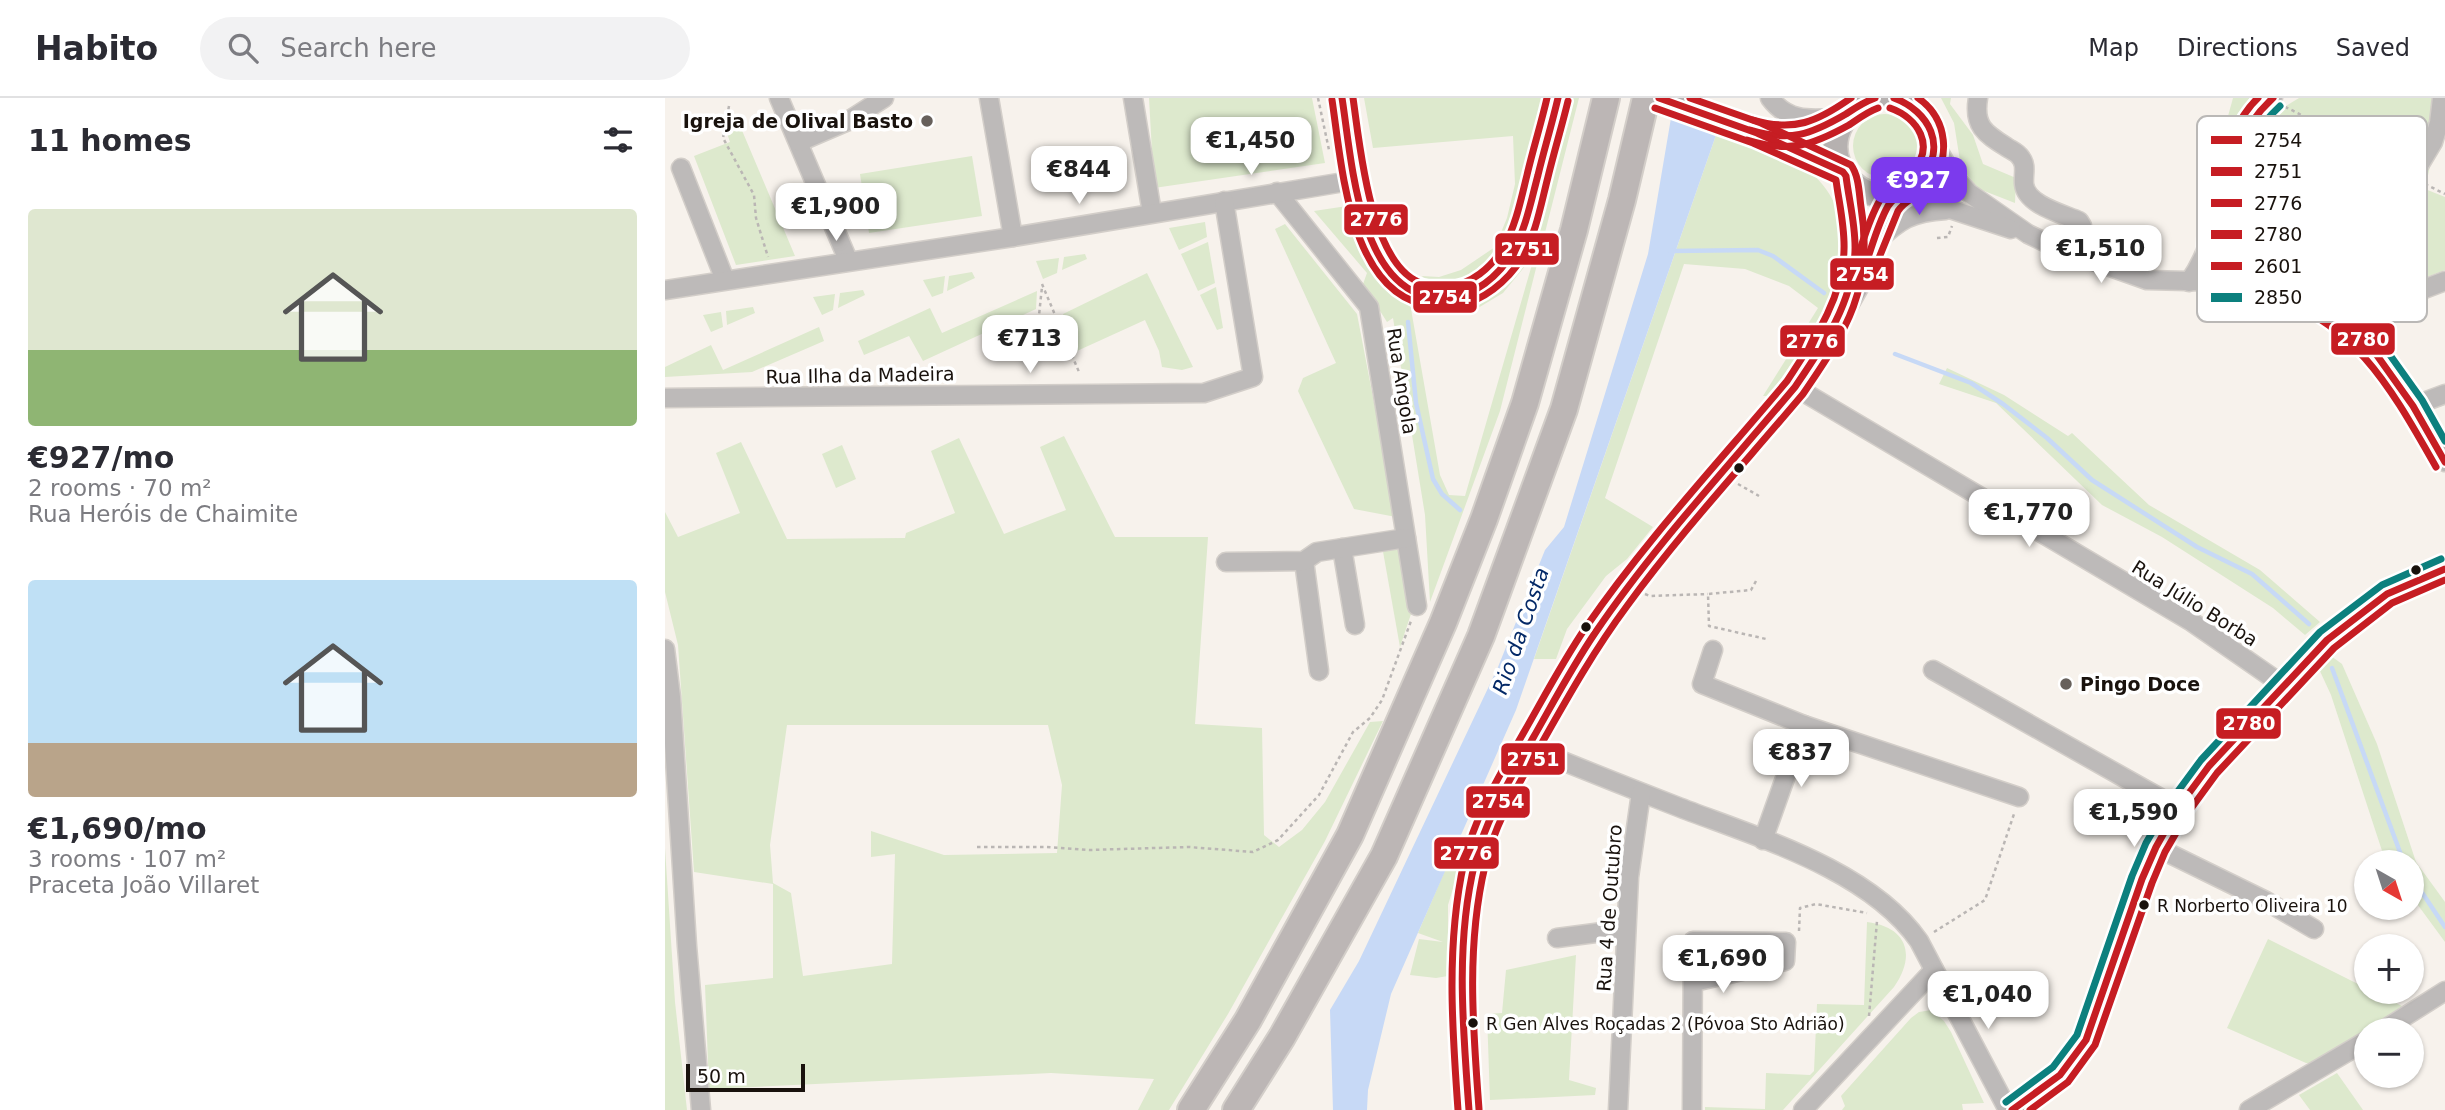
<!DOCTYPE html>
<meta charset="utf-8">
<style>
:root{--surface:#fff;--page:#f2f2f3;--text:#2b2b33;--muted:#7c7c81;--line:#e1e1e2;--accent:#7c3aed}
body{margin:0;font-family:"DejaVu Sans",sans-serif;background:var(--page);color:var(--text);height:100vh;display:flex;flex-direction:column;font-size:26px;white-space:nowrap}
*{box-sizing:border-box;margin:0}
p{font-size:23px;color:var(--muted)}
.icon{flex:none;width:38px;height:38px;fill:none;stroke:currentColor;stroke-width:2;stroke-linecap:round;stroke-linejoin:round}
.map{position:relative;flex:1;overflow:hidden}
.side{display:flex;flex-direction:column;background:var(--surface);width:665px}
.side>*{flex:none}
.needle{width:46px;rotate:141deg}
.tools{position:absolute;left:1689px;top:752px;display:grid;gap:14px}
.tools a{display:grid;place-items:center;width:70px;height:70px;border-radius:50%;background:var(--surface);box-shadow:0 2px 5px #0004;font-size:35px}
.scale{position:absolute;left:21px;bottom:18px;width:119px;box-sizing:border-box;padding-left:7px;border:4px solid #19120d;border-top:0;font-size:19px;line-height:24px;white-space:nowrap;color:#19120d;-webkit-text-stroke:5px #fff;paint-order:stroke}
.price{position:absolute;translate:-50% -60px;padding:0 16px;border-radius:14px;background:#fff;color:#222;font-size:23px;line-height:46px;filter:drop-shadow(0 2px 4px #0008)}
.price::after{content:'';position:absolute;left:50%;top:42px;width:21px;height:16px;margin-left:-10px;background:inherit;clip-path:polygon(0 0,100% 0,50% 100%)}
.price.on{background:var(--accent);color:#fff}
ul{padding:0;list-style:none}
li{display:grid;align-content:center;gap:14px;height:371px;padding:0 28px}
li span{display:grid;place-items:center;height:217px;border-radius:7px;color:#555}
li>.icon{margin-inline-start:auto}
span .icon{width:126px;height:126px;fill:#fffc;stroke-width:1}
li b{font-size:30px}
h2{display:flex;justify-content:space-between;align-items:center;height:84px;padding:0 28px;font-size:30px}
header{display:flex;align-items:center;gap:42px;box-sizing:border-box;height:98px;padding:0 35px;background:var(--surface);border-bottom:2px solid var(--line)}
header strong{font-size:33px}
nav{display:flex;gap:38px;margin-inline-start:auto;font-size:24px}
.search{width:490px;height:63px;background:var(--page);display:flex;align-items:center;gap:18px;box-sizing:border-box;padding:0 24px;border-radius:38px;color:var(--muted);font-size:26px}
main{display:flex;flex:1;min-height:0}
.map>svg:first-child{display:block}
.green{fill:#dde9cd;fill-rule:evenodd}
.water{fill:#c7d9f6}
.pier{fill:#f7f2ec}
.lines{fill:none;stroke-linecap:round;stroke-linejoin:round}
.stream{stroke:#c7d9f6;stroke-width:4.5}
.minor-casing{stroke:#d3cec9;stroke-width:21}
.major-casing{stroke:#d3cec9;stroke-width:26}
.highway-casing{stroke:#d3cec9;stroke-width:30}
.path{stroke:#bab6b4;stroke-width:2.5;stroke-dasharray:3.5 3.5;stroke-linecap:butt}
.minor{stroke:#bdbab9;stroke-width:18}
.major{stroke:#b6b1b0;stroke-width:23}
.highway{stroke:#bcb6b5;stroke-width:26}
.bus-1-casing{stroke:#fff;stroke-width:12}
.bus-2-casing{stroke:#fff;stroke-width:12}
.bus-3-casing{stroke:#fff;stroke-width:12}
.bus-4-casing{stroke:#fff;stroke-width:12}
.bus-5-casing{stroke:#fff;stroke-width:12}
.bus-6-casing{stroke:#fff;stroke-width:12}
.bus-1{stroke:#c61d23;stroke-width:7}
.bus-2{stroke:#c61d23;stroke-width:7}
.bus-3{stroke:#c61d23;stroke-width:7}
.bus-4{stroke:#c61d23;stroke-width:7}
.bus-5{stroke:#c61d23;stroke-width:7}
.bus-6{stroke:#0c807e;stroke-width:7}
.poi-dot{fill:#67605b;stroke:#fff;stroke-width:2.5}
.bus-dot{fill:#19120d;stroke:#fff;stroke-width:2.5}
.labels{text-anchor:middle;stroke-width:7;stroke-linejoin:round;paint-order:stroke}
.bus-label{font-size:17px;fill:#19120d;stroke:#fff;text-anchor:start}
.poi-label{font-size:19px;font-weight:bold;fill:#19120d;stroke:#fff;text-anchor:end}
.street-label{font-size:19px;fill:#19120d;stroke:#fff}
.water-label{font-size:21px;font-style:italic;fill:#042967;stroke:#fff}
.key{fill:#fff;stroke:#bab8b6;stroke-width:2}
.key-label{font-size:19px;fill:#19120d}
.line-badge{stroke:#fff;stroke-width:2.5}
.badge-label{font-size:19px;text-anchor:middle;font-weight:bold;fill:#fff}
</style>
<header>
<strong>Habito</strong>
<div class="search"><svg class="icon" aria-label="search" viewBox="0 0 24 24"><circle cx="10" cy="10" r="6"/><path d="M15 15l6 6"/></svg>Search here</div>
<nav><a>Map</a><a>Directions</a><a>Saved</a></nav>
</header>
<main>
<section class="side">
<h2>11 homes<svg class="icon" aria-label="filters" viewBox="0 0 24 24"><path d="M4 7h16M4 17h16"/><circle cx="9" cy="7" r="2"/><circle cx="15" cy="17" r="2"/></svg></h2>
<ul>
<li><span style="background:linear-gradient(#dfe7d0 65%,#8fb573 0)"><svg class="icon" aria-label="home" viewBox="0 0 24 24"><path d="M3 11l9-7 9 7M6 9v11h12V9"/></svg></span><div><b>€927/mo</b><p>2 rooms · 70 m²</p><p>Rua Heróis de Chaimite</p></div></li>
<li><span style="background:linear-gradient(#bfe0f5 75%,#b9a48a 0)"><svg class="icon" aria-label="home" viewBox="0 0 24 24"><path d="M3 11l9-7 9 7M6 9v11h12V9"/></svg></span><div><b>€1,690/mo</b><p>3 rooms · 107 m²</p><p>Praceta João Villaret</p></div></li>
</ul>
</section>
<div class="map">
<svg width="1780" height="1012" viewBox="0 0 1780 1012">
<rect width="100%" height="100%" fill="#f7f2ec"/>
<g class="green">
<path d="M484 0H647L660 65 489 90Z"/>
<path d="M699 0H883C871 49 858 135 822 171 807 187 781 184 761 183L757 178 774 179 796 172 830 149 842 120 850 86 848 38 708 50Z"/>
<path d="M902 0H914L835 313 765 504 760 417 728 220 722 224 698 186 702 175 649 113 682 108C695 156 701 189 753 206 796 220 842 197 859 156 867 134 871 110 877 88 886 59 894 29 902 0ZM866 161 868 163 800 398 784 397 775 377 746 211 803 216 838 195Z"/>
<path d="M1276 0H1286L1285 6 1308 37 1318 66 1351 80 1350 105 1314 91 1299 73 1295 63 1289 25Z"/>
<path d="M1568 0H1589L1560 29Z"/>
<path d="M1634 0H1780L1760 91 1780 99V172L1691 206C1675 199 1659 190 1642 184 1621 176 1598 171 1581 154 1558 132 1573 61 1590 38 1601 21 1617 10 1634 0Z"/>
<circle cx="1220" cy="48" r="32"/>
<path d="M73 23 130 158 71 167 29 58 65 44 58 24Z"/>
<path d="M1051 37 1141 71C1176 96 1186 142 1174 183 1161 225 1128 262 1104 298H1098L1153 210 1124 188 1080 171 1019 166 940 400 988 429 962 461 941 478 902 531 891 561H869Z"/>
<path d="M307 58 317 118 204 135 195 76Z"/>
<path d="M540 124 542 139 514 152 504 130Z"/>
<path d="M620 126 692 216 731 419 689 411 633 293 638 280 671 265 610 131Z"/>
<path d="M543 144 550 185 533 193 516 156Z"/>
<path d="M420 156 422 161 397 172 399 159Z"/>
<path d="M394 160 392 175 378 181 371 163Z"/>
<path d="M307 174 310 180 282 193 284 178Z"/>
<path d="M482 175 528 269 517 272 497 269 494 253 480 222 412 253 398 216Z"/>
<path d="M280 178 278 195 267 199 258 182Z"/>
<path d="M551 189 558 230 552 232 535 197Z"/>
<path d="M198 192 200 197 173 210 175 195Z"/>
<path d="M372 193 371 211 258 263 244 238 199 257 193 243 265 210 277 235Z"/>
<path d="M170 196 168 212 157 217 148 199Z"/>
<path d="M88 209 90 215 62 227 61 213Z"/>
<path d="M56 214 58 229 46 234 38 217Z"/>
<path d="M154 229 159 243 87 274 0 279V269L46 247 58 272Z"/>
<path d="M1282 270 1339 297 1403 338 1407 335 1484 407 1595 472 1655 524 1640 537 1608 510 1497 439 1437 407 1331 305 1274 286Z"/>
<path d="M399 338 450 439H543L530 626 597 630 599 737 614 749 637 732 660 704 705 624 718 623 660 743 563 916 504 1012H473L489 981 386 975 44 991 40 887 108 880V786L29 774 13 547 0 494V414L13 439 75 415 51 355 76 344 122 441 240 440 241 435 290 415 266 353 294 340 339 436 401 412 375 349ZM122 627H383L397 687 392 755 279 757 206 733V759L230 756 227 866 138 878 126 795 108 785 105 747Z"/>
<path d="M177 347 191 381 171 390 157 356Z"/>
<path d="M734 446 747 513 735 549 717 448Z"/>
<path d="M1666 558 1677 566 1712 646 1751 764 1780 804V844L1747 799 1746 765H1721L1666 597 1654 571Z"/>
<path d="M0 750 10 904 22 1012H0Z"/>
<path d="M784 763 794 771 783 807V878L771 880 745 877 754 841 778 844 753 835Z"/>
<path d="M1202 824C1243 829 1251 858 1229 889L1118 1012H1040V1009L1100 1011 1101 975 1145 977 1149 973 1152 906 1199 907Z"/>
<path d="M1603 841 1701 890V894H1709L1737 908 1652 965H1641L1562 930Z"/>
<path d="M911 857 904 982 931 990 930 997 825 1002 822 916 837 915 841 872Z"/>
<path d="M1266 912 1279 923 1286 934 1319 1005 1297 1006 1298 1012H1177L1180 1008 1176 998 1246 920 1254 914Z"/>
<path d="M1672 975 1698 1012H1645L1634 997Z"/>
</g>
<path class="water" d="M1006 20 1051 37 851 612 726 896 703 992 702 1012H668L665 912 694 863 833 569 880 452 899 429 983 156Z"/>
<path class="pier" d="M1005 17 1052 34 1054 38 1003 19Z"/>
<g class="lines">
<g class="stream">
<path d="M1005 153 1093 152 1108 158 1159 195"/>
<path d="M743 224 751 305 768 381 777 396 795 412"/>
<path d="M1230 256 1306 285 1338 306 1382 340 1427 382 1532 449 1587 476 1644 526"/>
<path d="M1667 570 1739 765"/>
<path d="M1746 778 1780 829"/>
</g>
<defs>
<g id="minor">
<path d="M114 0 183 162"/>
<path d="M324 0 348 139"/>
<path d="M468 0 487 115"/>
<path d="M1105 0C1121 22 1142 22 1167 20"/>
<path d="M1313 0C1308 29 1321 36 1343 50 1348 53 1353 55 1356 60 1362 68 1358 76 1359 86 1361 107 1398 116 1414 123L1417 128 1406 155"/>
<path d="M1268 43 1286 75 1304 95 1363 136 1392 150 1482 182 1601 185 1629 196 1678 222 1706 249 1748 308 1780 364"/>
<path d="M134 44 183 23 219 0"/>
<path d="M16 70 60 182"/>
<path d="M1747 79 1768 44 1774 25 1777 0"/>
<path d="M1240 93 1285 111 1346 131"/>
<path d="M612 94 704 209 752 508"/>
<path d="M1556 109 1565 165 1557 183"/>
<path d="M1564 144 1573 160 1601 185"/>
<path d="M1210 145C1234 122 1246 114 1281 112"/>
<path d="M1524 184C1548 150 1549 120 1559 83 1568 50 1583 23 1608 0"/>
<path d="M0 192 348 139 691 82"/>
<path d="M1678 222 1780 183"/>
<path d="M1130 289 1527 524 1618 587"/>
<path d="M0 300 539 295 588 279 559 103"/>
<path d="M1748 308 1780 296"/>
<path d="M677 450 690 527"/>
<path d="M639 463 654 573"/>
<path d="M561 464 639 463 652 454 741 440"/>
<path d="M0 551 6 599 22 848 36 1012"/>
<path d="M1048 552 1037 586 1139 627 1354 699"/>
<path d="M1268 572 1513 710"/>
<path d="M863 649C912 669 962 689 1011 708 1091 739 1204 771 1254 843L1343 1012"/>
<path d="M1098 742 1139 627"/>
<path d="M1491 749 1601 803 1649 831"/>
<path d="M892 840 961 831"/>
<path d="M1717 933 1780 893"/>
<path d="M953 1012 964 779 976 695"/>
<path d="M1027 1012 1028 843 1121 844 1120 863 1029 884"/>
<path d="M1138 1012 1269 872"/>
<path d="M1347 1012 1395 977 1421 942 1477 781 1491 749 1513 710 1544 668 1618 587 1662 542 1686 522 1722 496 1780 471"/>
<path d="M1584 1012 1701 943"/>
</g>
<g id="major">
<path d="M677 0C688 61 694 211 785 199 812 195 835 177 848 154 859 134 864 110 870 88 877 59 886 29 893 0"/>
<path d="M994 0 1110 41C1138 41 1160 28 1184 14"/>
<path d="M1210 0C1182 7 1163 37 1174 66 1179 79 1191 90 1204 95 1268 116 1297 16 1229 0"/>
<path d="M1107 42 1178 74"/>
<path d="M1181 78 1190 152 1185 182"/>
<path d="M804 1012C798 930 790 845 810 764 821 720 846 679 868 640 888 605 907 569 930 535 989 448 1063 370 1130 289L1166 234 1197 179 1216 124 1231 96"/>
</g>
<g id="highway">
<path d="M526 1012 583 922 685 737 778 525 819 421 860 305 909 132 941 0"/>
<path d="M571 1012 617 939 719 758 816 538 899 311 957 102 981 0"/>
</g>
</defs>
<use href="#minor" class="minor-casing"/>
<use href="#major" class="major-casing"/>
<use href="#highway" class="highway-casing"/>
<g class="path">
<path d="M653 0 664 52"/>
<path d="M64 8 58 40 89 97 91 120 103 159"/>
<path d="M1620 9C1631 14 1641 19 1651 27 1660 34 1660 40 1673 45L1677 56C1698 55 1716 62 1733 73"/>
<path d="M1760 86 1780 96"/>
<path d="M1272 140 1283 139 1287 128"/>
<path d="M377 186 414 274"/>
<path d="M369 264 377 189"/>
<path d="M1073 386 1094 398"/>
<path d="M1091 483 1086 492 1043 496 1044 528 1101 541"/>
<path d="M980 496 985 498 1043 496"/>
<path d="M312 749H381L424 752 524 749 588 754 613 742 654 697 688 634 705 620 717 602 746 523"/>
<path d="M1134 833 1135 810 1151 806 1202 815"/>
<path d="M1269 834 1320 802 1349 716"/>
<path d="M1204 918 1212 823"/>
</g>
<use href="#minor" class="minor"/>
<use href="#major" class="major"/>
<use href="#highway" class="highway"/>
<defs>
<g id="bus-1">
<path d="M677 0C686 56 692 172 754 196 761 199 772 198 780 199 808 201 836 176 848 153 861 130 866 103 873 77 879 52 887 26 893 0"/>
<path d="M1085 32C1125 44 1145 37 1181 16 1190 10 1199 4 1210 0"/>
<path d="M1194 183C1205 159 1210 131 1223 108 1232 94 1246 92 1256 80 1283 49 1264 13 1229 0"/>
<path d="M804 1012C798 930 790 845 810 764 821 720 846 680 868 640 888 605 907 569 930 535 989 448 1062 370 1130 289 1158 248 1188 205 1190 153 1191 128 1184 103 1181 78L1178 74 1092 35 994 0"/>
</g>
<g id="bus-2">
<path d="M667 2C677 67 684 201 769 208 776 209 783 210 790 209 818 203 842 184 857 160 871 136 876 106 883 79 889 54 897 28 903 3"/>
<path d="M1082 42C1124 55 1146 48 1184 27 1193 21 1202 14 1213 10"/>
<path d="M1203 187 1233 113C1241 101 1253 99 1263 88 1287 62 1283 21 1253 0"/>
<path d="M814 1011C808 930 801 848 820 768 830 723 856 683 878 643 904 597 930 551 962 508 1016 434 1079 366 1138 296 1182 232 1209 189 1196 109 1194 95 1194 78 1186 67L1096 25 1025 0"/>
</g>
<g id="bus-3">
<path d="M688 0C695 47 705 171 759 186 765 188 774 188 780 188 805 189 828 168 839 148 851 127 856 101 862 77 868 51 876 26 882 0"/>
<path d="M1088 22C1129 34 1152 24 1186 0"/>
<path d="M1185 179C1196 154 1201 126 1215 102 1224 86 1237 86 1247 74 1271 48 1253 20 1225 10"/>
<path d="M793 1012C787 929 781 846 799 764 810 717 836 675 859 634 879 599 898 563 921 529 981 442 1054 364 1122 283 1148 243 1178 201 1179 152 1180 129 1174 105 1171 82L1088 45 990 10"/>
</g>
<g id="bus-4">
<path d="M1608 0C1574 31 1561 72 1552 115 1549 125 1545 137 1545 147 1545 161 1550 171 1557 183L1601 185 1629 196 1678 222 1706 249 1748 308 1780 364"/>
<path d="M1347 1012 1395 977 1421 942 1477 781 1491 749 1513 710 1544 668 1662 542 1722 496 1780 471"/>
</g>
<g id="bus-5">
<path d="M1593 0C1559 31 1511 158 1553 193 1568 196 1586 192 1601 196 1691 223 1728 294 1771 369"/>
<path d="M1365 1012 1403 984 1430 947 1487 785 1500 754 1522 716 1552 675 1669 550 1727 505 1780 482"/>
</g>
<g id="bus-6">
<path d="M1615 8C1603 19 1593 32 1584 46 1573 66 1556 125 1556 147 1555 156 1558 165 1563 173L1605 175 1634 187 1685 214 1715 243 1757 302 1780 343"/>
<path d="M1341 1004 1388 969 1412 937 1467 778 1481 745 1505 704 1536 662 1655 534 1717 487 1776 461"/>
</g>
</defs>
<use href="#bus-1" class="bus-1-casing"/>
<use href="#bus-2" class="bus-2-casing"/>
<use href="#bus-3" class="bus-3-casing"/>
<use href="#bus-4" class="bus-4-casing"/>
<use href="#bus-5" class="bus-5-casing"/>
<use href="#bus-6" class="bus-6-casing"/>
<use href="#bus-1" class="bus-1"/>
<use href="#bus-2" class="bus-2"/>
<use href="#bus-3" class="bus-3"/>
<use href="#bus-4" class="bus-4"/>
<use href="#bus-5" class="bus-5"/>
<use href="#bus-6" class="bus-6"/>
</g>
<g class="poi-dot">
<circle cx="262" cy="23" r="7"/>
<circle cx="1401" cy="586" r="7"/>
</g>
<g class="bus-dot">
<circle cx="1074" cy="370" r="6"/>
<circle cx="1751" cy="472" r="6"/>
<circle cx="921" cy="529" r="6"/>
<circle cx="1479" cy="807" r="6"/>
<circle cx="808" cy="925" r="6"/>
</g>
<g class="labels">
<g class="bus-label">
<text x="1492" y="814">R Norberto Oliveira 10</text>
<text x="821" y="932">R Gen Alves Roçadas 2 (Póvoa Sto Adrião)</text>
</g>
<g class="poi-label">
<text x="248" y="30">Igreja de Olival Basto</text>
<text x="1415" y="593" text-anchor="start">Pingo Doce</text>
</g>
<g class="street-label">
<text transform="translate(195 277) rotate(-1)" y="7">Rua Ilha da Madeira</text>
<text transform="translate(737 283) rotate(81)" y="7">Rua Angola</text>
<text transform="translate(1530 505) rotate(32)" y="7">Rua Júlio Borba</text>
<text transform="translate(944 810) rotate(-86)" y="7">Rua 4 de Outubro</text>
</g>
<g class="water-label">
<text transform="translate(856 533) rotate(-71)" y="7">Rio da Costa</text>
</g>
</g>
<rect x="1532" y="18" width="230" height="206" rx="10" class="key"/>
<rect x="1546" y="38" width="31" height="8" fill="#c61d23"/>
<rect x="1546" y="69" width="31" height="9" fill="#c61d23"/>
<rect x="1546" y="101" width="31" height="8" fill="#c61d23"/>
<rect x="1546" y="132" width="31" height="9" fill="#c61d23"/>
<rect x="1546" y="164" width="31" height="8" fill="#c61d23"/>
<rect x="1546" y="195" width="31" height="9" fill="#0c807e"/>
<g class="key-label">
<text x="1589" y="49">2754</text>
<text x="1589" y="80">2751</text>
<text x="1589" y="112">2776</text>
<text x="1589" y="143">2780</text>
<text x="1589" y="175">2601</text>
<text x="1589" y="206">2850</text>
</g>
<g class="line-badge">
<rect x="678" y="105" width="66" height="33" rx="7" fill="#c61d23"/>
<rect x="829" y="134" width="66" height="34" rx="7" fill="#c61d23"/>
<rect x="1164" y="159" width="66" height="34" rx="7" fill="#c61d23"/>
<rect x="747" y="182" width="66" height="34" rx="7" fill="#c61d23"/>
<rect x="1665" y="224" width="66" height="34" rx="7" fill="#c61d23"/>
<rect x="1114" y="226" width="67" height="34" rx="7" fill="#c61d23"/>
<rect x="1550" y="609" width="67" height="33" rx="7" fill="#c61d23"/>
<rect x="835" y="644" width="66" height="34" rx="7" fill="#c61d23"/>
<rect x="800" y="687" width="66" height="34" rx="7" fill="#c61d23"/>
<rect x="768" y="738" width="67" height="34" rx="7" fill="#c61d23"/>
</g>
<g class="badge-label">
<text x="711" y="128">2776</text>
<text x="862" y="158">2751</text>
<text x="1197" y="183">2754</text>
<text x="780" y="206">2754</text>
<text x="1698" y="248">2780</text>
<text x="1147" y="250">2776</text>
<text x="1584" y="632">2780</text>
<text x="868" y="668">2751</text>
<text x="833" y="710">2754</text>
<text x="801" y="762">2776</text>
</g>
</svg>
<div class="tools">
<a><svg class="needle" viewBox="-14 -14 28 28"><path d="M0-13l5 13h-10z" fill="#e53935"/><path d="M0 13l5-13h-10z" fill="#7c7c81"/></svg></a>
<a>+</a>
<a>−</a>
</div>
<div class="scale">50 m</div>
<b class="price" style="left:586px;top:79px">€1,450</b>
<b class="price" style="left:414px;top:108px">€844</b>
<b class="price on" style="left:1254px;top:119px">€927</b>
<b class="price" style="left:171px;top:145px">€1,900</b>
<b class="price" style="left:1436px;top:187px">€1,510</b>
<b class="price" style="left:365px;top:277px">€713</b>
<b class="price" style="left:1364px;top:451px">€1,770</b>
<b class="price" style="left:1136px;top:691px">€837</b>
<b class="price" style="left:1469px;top:751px">€1,590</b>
<b class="price" style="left:1058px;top:897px">€1,690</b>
<b class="price" style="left:1323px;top:933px">€1,040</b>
</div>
</main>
